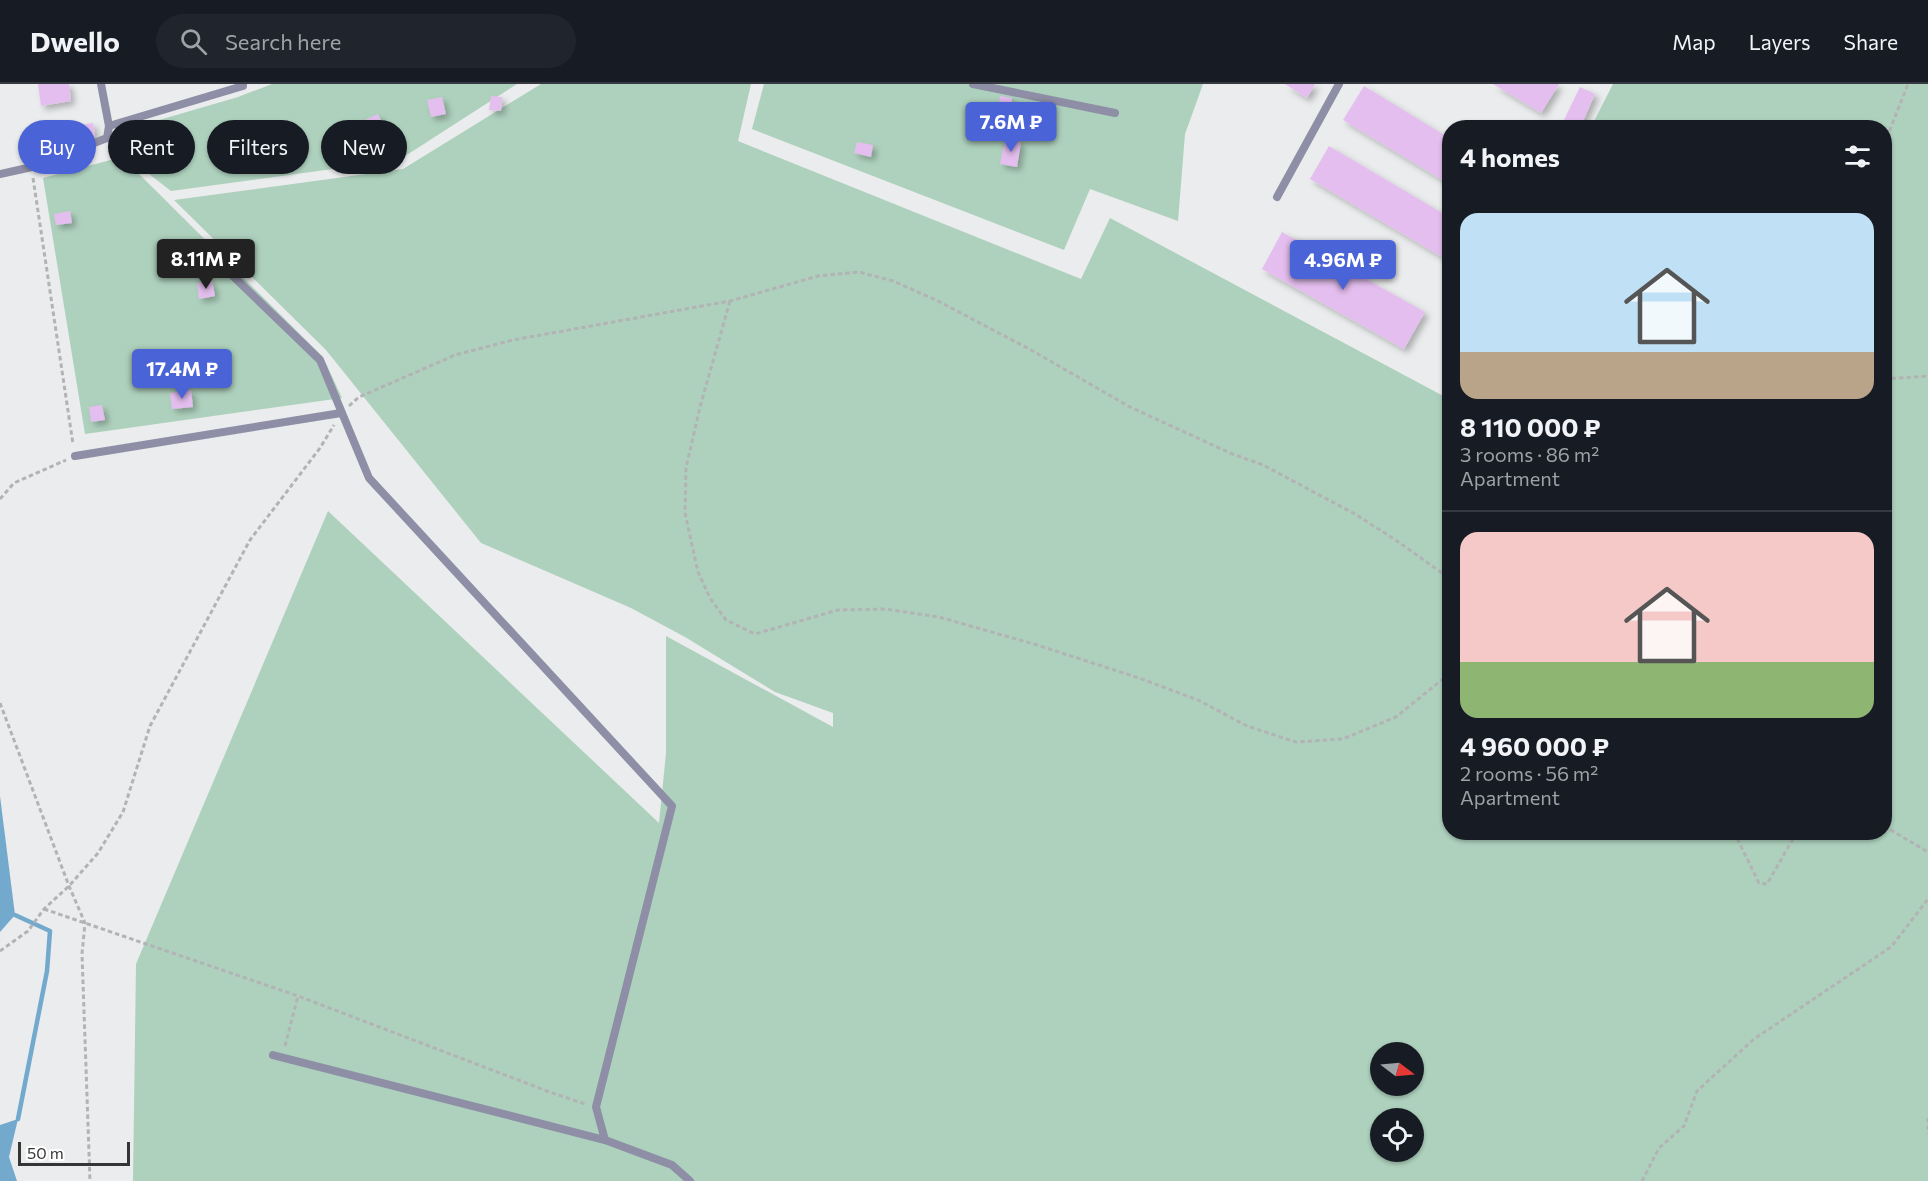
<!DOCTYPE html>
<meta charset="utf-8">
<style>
:root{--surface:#171b24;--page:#20242c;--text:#f1f3f6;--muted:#9ea1a6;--line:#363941;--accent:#4a63d7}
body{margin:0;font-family:Commissioner,sans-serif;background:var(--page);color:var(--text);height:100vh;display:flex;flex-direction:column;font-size:22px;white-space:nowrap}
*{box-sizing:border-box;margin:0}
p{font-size:20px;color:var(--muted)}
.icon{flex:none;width:33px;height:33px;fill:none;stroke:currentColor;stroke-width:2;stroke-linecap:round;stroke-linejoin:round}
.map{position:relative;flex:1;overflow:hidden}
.drawer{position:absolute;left:1442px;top:36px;width:450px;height:720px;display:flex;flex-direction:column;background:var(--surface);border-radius:24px;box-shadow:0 2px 4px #0004}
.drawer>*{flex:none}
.hud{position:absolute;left:18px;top:36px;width:570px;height:54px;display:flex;gap:12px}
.needle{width:39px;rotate:106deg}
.tools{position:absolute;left:1370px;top:958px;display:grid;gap:12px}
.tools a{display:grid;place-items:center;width:54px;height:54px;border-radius:50%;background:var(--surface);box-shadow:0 2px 4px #0004;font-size:30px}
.scale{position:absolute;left:18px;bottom:15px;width:112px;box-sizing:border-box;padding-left:6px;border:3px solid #353536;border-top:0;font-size:16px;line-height:21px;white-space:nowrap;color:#353536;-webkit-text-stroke:4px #fff;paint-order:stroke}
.price{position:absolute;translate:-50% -51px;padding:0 14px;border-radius:6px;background:var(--accent);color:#fff;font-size:20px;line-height:39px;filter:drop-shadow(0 2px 3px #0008)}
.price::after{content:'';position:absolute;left:50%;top:36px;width:18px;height:14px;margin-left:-9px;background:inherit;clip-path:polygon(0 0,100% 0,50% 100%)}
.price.current{background:#222;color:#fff}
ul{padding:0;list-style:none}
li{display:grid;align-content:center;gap:12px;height:318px;padding:0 18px}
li+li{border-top:2px solid var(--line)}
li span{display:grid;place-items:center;height:186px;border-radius:18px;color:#555}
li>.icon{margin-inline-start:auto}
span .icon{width:108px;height:108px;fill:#fffc;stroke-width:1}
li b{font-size:26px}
h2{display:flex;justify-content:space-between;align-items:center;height:72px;padding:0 18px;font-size:26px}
.tag{padding:0 21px;border-radius:27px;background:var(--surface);box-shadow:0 2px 4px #0004;font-size:21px;line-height:54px}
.tag.current{background:var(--accent);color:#fff}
header{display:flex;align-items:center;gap:36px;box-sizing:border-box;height:84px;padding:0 30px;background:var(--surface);border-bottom:2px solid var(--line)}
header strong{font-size:28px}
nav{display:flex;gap:33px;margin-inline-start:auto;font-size:21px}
.search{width:420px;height:54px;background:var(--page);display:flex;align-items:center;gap:15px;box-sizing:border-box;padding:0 21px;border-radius:33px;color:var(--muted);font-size:22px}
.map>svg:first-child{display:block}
.green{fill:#aed1bd;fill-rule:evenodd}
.water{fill:#74a9ce}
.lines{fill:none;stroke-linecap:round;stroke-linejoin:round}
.stream{stroke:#74a9ce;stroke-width:4.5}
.building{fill:#e4beee;filter:url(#shadow)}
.path{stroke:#b2b3b4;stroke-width:3;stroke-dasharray:4.5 3;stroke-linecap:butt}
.service{stroke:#8e8ea6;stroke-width:8}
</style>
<header>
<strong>Dwello</strong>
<div class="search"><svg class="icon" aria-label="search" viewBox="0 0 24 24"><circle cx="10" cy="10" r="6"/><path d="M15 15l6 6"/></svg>Search here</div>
<nav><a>Map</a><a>Layers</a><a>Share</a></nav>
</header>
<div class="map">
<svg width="1928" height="1097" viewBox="0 0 1928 1097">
<defs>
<filter id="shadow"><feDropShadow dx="4" dy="4" stdDeviation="3" flood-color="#0004"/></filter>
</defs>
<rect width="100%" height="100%" fill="#ebeced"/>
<g class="green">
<path d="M272 0H517L399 76 171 107 118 66V48L238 13Z"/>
<path d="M541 0H751L738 57 1081 195 1110 134 1449 315V748H1884V44L1591 43 1613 0H1928V1097H133L136 880 328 427 659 739 666 669V552L833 643V629L775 608 685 553 631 524 481 459 326 266 174 116 403 85ZM1380 969H1413V1002H1380ZM1380 1035H1413V1068H1380Z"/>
<path d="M764 0H1203L1185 50 1178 137 1090 105 1064 166 752 45Z"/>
<path d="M122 73 323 273 342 314 85 350 43 94Z"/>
</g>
<g class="water">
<path d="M0 712 15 831 0 848Z"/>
<path d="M18 1035 9 1073 17 1097H0V1041Z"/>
</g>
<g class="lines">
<path class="stream" d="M15 831 50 847 47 887 18 1035"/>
</g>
<g class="building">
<path d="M38 0H69L71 17 41 22Z"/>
<path d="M1285 0H1315L1307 14Z"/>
<path d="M1493 0H1559L1541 29Z"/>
<path d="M1364 2 1449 54V100L1343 36Z"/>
<path d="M1580 3 1595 10 1580 44H1569L1562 40Z"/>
<path d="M491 12 502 13 501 27 489 26Z"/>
<path d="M1000 12 1012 14 1011 24 999 23Z"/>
<path d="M442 13 446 30 431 33 427 16Z"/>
<path d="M378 30 384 43 366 50 361 38Z"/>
<path d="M93 39 95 52 69 60 66 43Z"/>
<path d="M1005 55 1021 58 1017 83 1000 80Z"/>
<path d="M857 58 873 61 871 73 854 69Z"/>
<path d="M234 61 235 73 223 74 222 62Z"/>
<path d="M1329 62 1449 133V177L1310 95Z"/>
<path d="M70 127 72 139 56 141 54 130Z"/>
<path d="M1282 148 1425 228 1404 265 1262 185Z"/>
<path d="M212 197 215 212 199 215 197 199Z"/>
<path d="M191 306 193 323 172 325 170 309Z"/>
<path d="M102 321 105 336 91 338 89 323Z"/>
</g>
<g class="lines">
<g class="path">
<path d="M1884 61 1908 0"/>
<path d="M33 94 73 360"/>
<path d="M730 217 700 323 686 384 685 429 698 488 710 514 726 536 755 550 838 526 885 525 939 533 1037 561 1139 594 1198 616 1247 642 1296 658 1343 655 1396 633 1449 590"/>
<path d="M1884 295 1928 292"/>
<path d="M349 322 359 313 455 271 513 256 730 217 818 192 859 188 893 197 936 216 1033 267 1128 322 1230 369 1263 381 1355 430 1397 457 1449 494"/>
<path d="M0 415 14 399 66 376"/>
<path d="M0 619 69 802 85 839 82 870 90 1097"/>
<path d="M1884 742 1928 768"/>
<path d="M1734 748 1759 799 1767 800 1793 755 1835 748"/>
<path d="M44 825 298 912 547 1007 585 1020"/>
<path d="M0 867 28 847 44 825 69 802 98 769 123 728 150 642 250 456 320 364 334 341"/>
<path d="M285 962 298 912"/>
<path d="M1928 1034V1050"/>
<path d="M1642 1097 1659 1064 1684 1042 1697 1007 1754 955 1891 863 1928 815"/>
</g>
<g class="service">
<path d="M973 0 1115 29"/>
<path d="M109 42 243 2V0"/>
<path d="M0 90 32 83 107 54 109 42 101 0"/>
<path d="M1277 113 1339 0"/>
<path d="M208 168 320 276 369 394 672 722 596 1023 605 1056 672 1081 690 1097"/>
<path d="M75 372 341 329"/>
<path d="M273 971 605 1056"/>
</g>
</g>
</svg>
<div class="tools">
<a><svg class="needle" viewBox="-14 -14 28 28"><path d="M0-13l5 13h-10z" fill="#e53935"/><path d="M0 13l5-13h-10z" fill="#9ea1a6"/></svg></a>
<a><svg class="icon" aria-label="locate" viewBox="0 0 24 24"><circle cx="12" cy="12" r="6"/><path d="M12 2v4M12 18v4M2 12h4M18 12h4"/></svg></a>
</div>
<div class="scale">50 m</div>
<b class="price" style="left:1011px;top:69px">7.6M ₽</b>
<b class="price current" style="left:206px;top:206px">8.11M ₽</b>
<b class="price" style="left:1343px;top:207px">4.96M ₽</b>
<b class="price" style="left:182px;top:316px">17.4M ₽</b>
<div class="hud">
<a class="tag current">Buy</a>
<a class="tag">Rent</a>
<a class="tag">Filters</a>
<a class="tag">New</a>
</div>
<section class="drawer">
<h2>4 homes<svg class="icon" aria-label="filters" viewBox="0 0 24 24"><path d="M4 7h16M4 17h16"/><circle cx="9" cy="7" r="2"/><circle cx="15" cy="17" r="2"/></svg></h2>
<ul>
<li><span style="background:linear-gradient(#bfe0f5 75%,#b9a48a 0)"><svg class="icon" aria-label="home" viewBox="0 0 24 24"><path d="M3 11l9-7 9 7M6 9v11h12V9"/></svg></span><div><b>8 110 000 ₽</b><p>3 rooms · 86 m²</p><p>Apartment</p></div></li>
<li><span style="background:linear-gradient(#f6c9c9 70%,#8fb573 0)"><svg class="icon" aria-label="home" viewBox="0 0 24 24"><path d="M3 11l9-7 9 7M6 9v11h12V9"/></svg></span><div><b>4 960 000 ₽</b><p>2 rooms · 56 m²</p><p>Apartment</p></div></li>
</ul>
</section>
</div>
